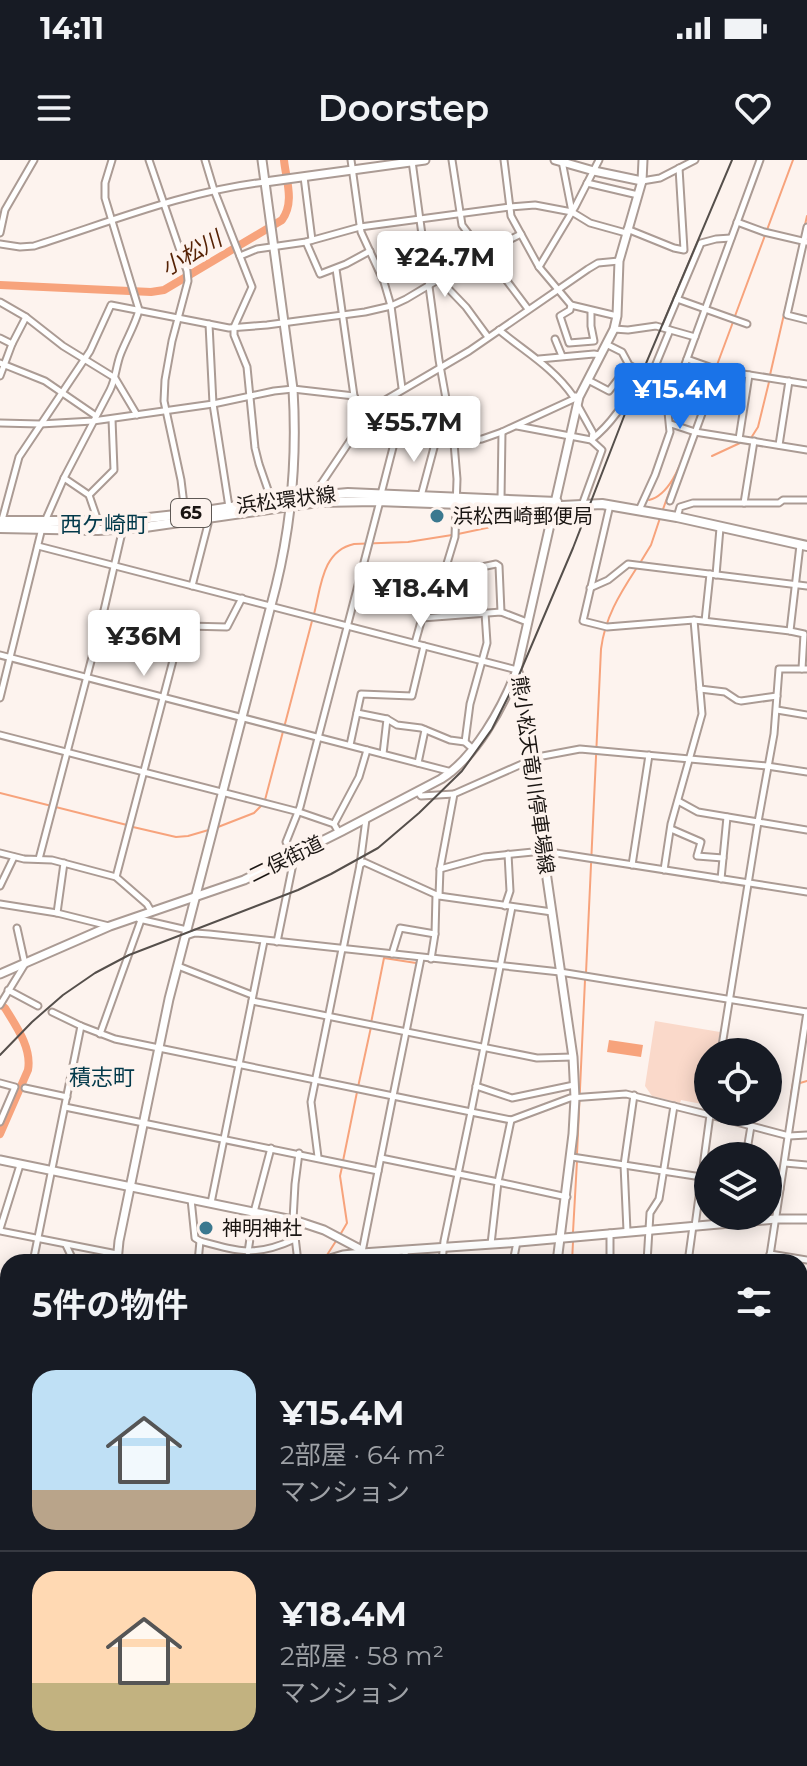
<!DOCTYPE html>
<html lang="ja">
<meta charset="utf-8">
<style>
:root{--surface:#171b24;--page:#242831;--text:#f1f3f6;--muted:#9ea1a6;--line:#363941;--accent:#1a73e8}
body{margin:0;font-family:Montserrat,"Noto Sans JP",sans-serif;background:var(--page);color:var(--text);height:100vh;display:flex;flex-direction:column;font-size:30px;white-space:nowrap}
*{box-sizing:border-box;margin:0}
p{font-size:26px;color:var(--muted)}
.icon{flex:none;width:44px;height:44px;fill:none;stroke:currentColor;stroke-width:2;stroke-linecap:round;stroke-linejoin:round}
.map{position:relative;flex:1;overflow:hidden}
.drawer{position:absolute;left:0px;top:1094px;width:808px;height:512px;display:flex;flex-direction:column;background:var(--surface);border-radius:24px 24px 0 0;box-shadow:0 4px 20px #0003}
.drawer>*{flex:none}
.controls{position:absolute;left:694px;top:878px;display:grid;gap:16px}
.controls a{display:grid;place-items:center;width:88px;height:88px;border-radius:50%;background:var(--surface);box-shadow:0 4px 20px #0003;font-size:40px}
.price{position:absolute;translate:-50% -68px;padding:0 18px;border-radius:8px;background:#fff;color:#222;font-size:26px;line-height:52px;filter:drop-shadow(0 2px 4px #0008)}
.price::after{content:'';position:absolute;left:50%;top:48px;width:24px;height:18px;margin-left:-12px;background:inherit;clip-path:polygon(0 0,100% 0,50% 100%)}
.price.current{background:var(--accent);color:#fff}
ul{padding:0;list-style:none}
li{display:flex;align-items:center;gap:24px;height:200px;padding:0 32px}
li+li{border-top:2px solid var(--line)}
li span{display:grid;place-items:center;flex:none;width:224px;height:160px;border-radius:24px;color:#555}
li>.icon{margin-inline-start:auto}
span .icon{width:96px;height:96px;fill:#fffc;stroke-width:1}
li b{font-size:34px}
h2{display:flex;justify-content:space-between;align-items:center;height:96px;padding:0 32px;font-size:34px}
.status{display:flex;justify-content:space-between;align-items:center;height:56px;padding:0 40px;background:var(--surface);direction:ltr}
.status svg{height:22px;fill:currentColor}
header{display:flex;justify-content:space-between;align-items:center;height:104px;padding:0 32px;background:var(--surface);font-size:36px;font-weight:600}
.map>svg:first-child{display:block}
.green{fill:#fad9ca}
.water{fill:#f7a37c}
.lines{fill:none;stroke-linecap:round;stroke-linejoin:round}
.stream{stroke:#f7a37c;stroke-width:2}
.river{stroke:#f7a37c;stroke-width:8}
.street-casing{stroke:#ab9b94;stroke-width:9}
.secondary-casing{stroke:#ab9b94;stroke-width:11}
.primary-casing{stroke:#ab9b94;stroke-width:12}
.street{stroke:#fff;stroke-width:5}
.secondary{stroke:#fff;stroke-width:7}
.primary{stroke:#fff;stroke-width:8}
.rail{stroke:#554f4b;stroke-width:2}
.poi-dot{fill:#3b788f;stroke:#fdf3ee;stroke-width:3}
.labels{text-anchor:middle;stroke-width:8;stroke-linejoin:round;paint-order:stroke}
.shield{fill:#fdf3ee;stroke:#5e5854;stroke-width:2}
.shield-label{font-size:18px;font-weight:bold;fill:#1a1512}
.street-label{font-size:20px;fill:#1a1512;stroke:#fdf3ee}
.poi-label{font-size:20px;fill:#1a1512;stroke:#fdf3ee;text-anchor:start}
.water-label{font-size:22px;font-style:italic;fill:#562205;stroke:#fdf3ee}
.neighbourhood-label{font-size:22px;fill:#02394a;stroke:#fdf3ee}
</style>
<div class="status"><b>14:11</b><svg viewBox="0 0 49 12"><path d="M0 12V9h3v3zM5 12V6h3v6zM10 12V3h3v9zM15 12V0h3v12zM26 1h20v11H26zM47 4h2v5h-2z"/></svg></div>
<header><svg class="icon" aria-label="menu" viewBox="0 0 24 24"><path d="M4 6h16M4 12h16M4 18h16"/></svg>Doorstep<svg class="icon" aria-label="heart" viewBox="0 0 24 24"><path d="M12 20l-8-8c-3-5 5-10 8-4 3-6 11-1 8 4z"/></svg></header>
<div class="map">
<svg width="807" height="1606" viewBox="0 0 807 1606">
<rect width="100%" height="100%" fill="#fdf3ee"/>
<path class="green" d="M655 861 720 872 716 892H708L707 945 681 940 680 943 652 936 645 926Z"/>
<path class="water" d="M609 880 643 885 641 897 607 892Z"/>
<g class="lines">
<g class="stream">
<path d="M802 78 807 56"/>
<path d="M735 156 793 0"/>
<path d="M717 205 733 162"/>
<path d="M770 215 800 85"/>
<path d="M693 270 715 212"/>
<path d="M751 278 758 267 769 222"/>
<path d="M712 296 740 283"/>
<path d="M649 340C672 335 683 297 691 277"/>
<path d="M662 352 675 316"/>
<path d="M458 374 524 360 534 354"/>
<path d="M640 403 651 385 660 358"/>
<path d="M314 454C321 427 322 391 354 384L408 382 452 375"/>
<path d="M0 633 127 665"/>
<path d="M265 640 312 461"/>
<path d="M133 667 176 677 188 676 212 669"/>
<path d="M218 667 254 653 262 645"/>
<path d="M586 813 601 489C605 458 619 435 636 409"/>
<path d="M371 863 384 798 416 803"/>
<path d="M800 923 807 921"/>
<path d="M358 927 371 867"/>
<path d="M791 934 793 923"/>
<path d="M790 946 791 938"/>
<path d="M577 994 585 820"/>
<path d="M343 1001 357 932"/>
<path d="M573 1072 577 1001"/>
<path d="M340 1075 347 1063 340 1016 342 1007"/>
<path d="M327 1095 336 1081"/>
<path d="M572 1102 573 1082"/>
<path d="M800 1504 807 1500"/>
<path d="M0 1579 8 1572"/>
<path d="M489 1605 490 1598"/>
<path d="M752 1606 753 1598"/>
</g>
<g class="river">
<path d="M0 125 151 132 164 130 282 60C295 42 286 20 284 0"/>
<path d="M0 844 5 848C16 866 32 888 28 910L0 974"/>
</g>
<defs>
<g id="street">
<path d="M149 0 187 111 188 121 172 181 165 220 164 241 181 320 185 353"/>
<path d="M205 0 214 30 252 127 234 167V175L247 207 255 288 259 304 268 330 274 340"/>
<path d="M351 0 361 72 384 122 391 146 402 228"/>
<path d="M452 0 462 65 483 93 495 105 528 149"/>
<path d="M504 0 511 56 539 107 571 145 617 156"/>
<path d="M412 1 439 200 454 283 482 279 502 272 578 237"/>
<path d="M562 1 572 52 590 63 626 73"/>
<path d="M304 17 312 80"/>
<path d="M642 21 660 18 695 0"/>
<path d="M587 23 638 35"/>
<path d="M737 62 764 72 807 82"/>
<path d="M807 67 787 155 807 160"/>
<path d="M627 69 674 88 684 90 679 8"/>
<path d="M0 73 5 50 34 0"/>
<path d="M306 82 320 114 346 104 370 91"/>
<path d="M0 84 20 87 34 86C110 62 186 31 265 22"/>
<path d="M240 96 257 89 306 82 360 67 510 47 535 45 572 52"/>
<path d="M539 107 575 47 599 0"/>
<path d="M336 109 354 236"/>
<path d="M440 120 466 147 488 177"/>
<path d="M677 139 747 164"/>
<path d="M0 142 26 157"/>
<path d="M571 145 570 150 560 156 569 183 594 181 591 166V151"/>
<path d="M209 164 213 244 229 347"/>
<path d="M665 168 701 83 716 79 731 78"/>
<path d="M614 169 628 170 656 166 695 177"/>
<path d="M499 170C524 191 554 208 573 236H576"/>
<path d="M0 178 12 184 26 157 63 186 115 218 137 255"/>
<path d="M555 179 562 196"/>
<path d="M606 184 622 192 629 205 641 212 677 226"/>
<path d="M539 199 594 194 600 195"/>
<path d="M687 199 718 210 807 224"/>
<path d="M0 203 45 221 96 256"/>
<path d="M0 216 12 184"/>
<path d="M651 216 670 170"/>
<path d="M588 220 609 231 629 205"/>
<path d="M578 246 593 273 592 279"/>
<path d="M365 252 469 191 588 109 598 103 619 101"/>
<path d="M0 263 40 264 93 261 213 244 274 231 293 229 354 236C357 241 360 248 365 252 379 265 434 281 454 283L457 319 455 377 445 410 422 458 415 483"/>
<path d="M671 264 695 272 807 290"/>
<path d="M517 266 591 280 602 290 582 345"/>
<path d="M739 279 749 215"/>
<path d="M591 280C613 263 629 237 641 212"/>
<path d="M779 285 789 221"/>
<path d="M64 318 89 335 98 361"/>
<path d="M381 334 398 268"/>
<path d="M89 335 114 310 112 259"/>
<path d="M313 336 368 254"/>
<path d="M421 336 436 280"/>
<path d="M501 339 502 272"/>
<path d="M670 341 718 210"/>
<path d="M744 343 754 281"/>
<path d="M610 345 583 461 607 467 694 460 790 471"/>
<path d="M639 350 655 315 670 272 668 252 677 226 760 0"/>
<path d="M677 357 680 347 693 343H779L783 340H807"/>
<path d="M2 360 19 297 90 191 111 145 229 168 267 165 365 152 391 146 406 139 483 93 521 74"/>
<path d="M800 385 790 471 804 474 802 509"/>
<path d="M38 386 517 510"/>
<path d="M445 410 472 409 496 404 499 406 501 452"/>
<path d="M716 415 720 368"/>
<path d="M192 426 208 364 207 358"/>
<path d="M590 428 608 420 628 404 807 426"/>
<path d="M422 458 501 452 527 462"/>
<path d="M705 461 710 414"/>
<path d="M0 495 452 612"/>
<path d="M700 529 725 532 737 540 741 541 777 536"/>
<path d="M0 538 42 368 64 318 110 230C116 218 116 205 121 193 127 178 135 165 139 150L105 38V23L112 0"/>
<path d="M777 550 807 555"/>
<path d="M357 553 387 559 397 565 421 568 450 580 465 582 473 589"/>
<path d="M0 575 299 652 334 664 339 673"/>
<path d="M465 582 470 544 487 483 485 453"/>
<path d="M350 585 361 534 412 536 424 486"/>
<path d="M383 594 387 559"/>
<path d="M532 598 580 589 767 606 807 612"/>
<path d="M418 603 425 570"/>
<path d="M418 632 421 636 454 634"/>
<path d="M678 641 698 652 758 662 774 574 779 509H807"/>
<path d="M334 664 359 617 367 590"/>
<path d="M671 669 701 682 697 696 723 698"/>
<path d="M0 693 24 699 52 700 116 717 147 744 151 751"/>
<path d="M39 699 101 463 123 368"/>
<path d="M360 705 366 659"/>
<path d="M632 705 649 595"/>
<path d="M440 709 484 697 543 691 807 732"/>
<path d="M664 710 671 664 702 554 694 460"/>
<path d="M116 717 181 470 187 466 227 467 242 438"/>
<path d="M721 719 727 657"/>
<path d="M0 726 14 697"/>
<path d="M439 736 552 752"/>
<path d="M0 744 57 753 109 766"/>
<path d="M505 746 510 731 508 694"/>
<path d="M512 747 471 952 511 960 570 938 626 934 710 955 711 952"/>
<path d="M57 753 64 703"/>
<path d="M139 759 187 770"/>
<path d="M186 776 195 773 209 774 560 812 807 852"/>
<path d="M277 782 295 694 286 682 300 647 380 341"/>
<path d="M343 789 360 705 364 702 439 736 440 709 454 634 531 600"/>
<path d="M392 794 400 768 435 774"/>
<path d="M421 798 393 936 471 952 444 1081 442 1102"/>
<path d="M431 799 435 774 436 735"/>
<path d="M178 806 252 835"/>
<path d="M8 830 38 846"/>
<path d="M252 841 537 898 573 897"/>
<path d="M0 845 25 804 17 768"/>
<path d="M52 852 81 866"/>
<path d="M100 874 141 760"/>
<path d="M721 892 758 662 807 670"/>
<path d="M0 923 15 927 0 962"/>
<path d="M476 926 512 938 574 925"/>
<path d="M25 928 67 937"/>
<path d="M634 935 624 1005 708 1018"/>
<path d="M65 947 378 1011"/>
<path d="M511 960 498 1022 567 1037"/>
<path d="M746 996 751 966"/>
<path d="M318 997 311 942 342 789"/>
<path d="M572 997 624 1005 627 1071"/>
<path d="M381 998 498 1022 491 1084"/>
<path d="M785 1003 807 1005"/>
<path d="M768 1027 780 1029"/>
<path d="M191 1039 195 1078 200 1081C240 1092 256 1097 295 1079"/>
<path d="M211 1043 264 781"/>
<path d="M695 1066 710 955 789 976 807 975"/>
<path d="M0 1069 20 1005"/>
<path d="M0 1071 117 1094"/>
<path d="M610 1073V1102"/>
<path d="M66 1085 74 1102"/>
<path d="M248 1092 254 1052 271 988"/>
<path d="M770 1094 807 1100"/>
<path d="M117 1101 176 1099 198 1102 200 1081"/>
<path d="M33 1102 81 866 115 879 393 936 360 1102"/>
<path d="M298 1102 293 1060 295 1024 299 993"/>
<path d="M405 1102H403L406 1090"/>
<path d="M513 1102 517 1082"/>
<path d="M647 1102 650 1053 659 1039 660 1033 674 946"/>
<path d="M688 1102 693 1066"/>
<path d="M769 1102 807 852"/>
<path d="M0 1127 8 1131"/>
<path d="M800 1164 807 1121"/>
<path d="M800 1177 807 1178"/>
<path d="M0 1185 7 1167 8 1168"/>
<path d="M0 1270 8 1230"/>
<path d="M0 1278 8 1279"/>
<path d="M800 1297 807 1298"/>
<path d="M0 1320 8 1322"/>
<path d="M800 1413 807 1367"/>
<path d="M0 1508 8 1518"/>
<path d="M800 1524 807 1525"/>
<path d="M800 1547 807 1560"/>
<path d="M0 1551 8 1544"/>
<path d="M800 1569 807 1565"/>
<path d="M0 1582 8 1576"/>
<path d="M168 1598 173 1606"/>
<path d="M303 1598 304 1606"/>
<path d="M340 1598 352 1604"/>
<path d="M793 1601 807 1603"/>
<path d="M95 1606 106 1598"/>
<path d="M228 1606 242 1598"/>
<path d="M398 1606 399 1598"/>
<path d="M425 1606 433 1598"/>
<path d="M546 1606 547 1598"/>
<path d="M577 1606 578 1598"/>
<path d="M621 1606 622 1598"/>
<path d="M661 1606 662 1598"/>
<path d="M712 1606 713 1598"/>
</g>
<g id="secondary">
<path d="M555 0 594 11 642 21"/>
<path d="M265 22 425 0"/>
<path d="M0 814 110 766 244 720 342 671 441 619C475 598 503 547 517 510"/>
<path d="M0 1000 297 1061 324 1070 358 1088 362 1093"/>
<path d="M117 1102 119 1081 169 839 276 426C292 361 297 295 293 229L262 0"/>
<path d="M320 1102 343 1095 362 1093 507 1083 776 1059H807"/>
<path d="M557 1102 573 974 575 938 573 897 543 691 527 564 521 519 517 510 579 237 614 169 617 156 619 101 642 21 643 0"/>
<path d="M0 1197 8 1196"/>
<path d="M0 1414 8 1416"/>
<path d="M800 1436 807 1438"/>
<path d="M0 1477 8 1471"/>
<path d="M71 1598 77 1606"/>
<path d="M22 1606 23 1598"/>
<path d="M482 1606 483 1598"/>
</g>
<g id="primary">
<path d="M0 361H121L185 354 292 338 348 333 557 342"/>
<path d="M0 368 98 370 145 367 318 342 377 341 542 347 602 344 677 357 807 386"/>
</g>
</defs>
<use href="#street" class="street-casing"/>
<use href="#secondary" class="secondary-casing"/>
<use href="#primary" class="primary-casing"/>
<use href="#street" class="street"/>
<use href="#secondary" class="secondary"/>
<use href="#primary" class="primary"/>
<path class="rail" d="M0 895 32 862 63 835 95 813 129 795 298 730 331 714 378 688 419 653 462 611 492 569 519 515 573 388 628 246 732 0"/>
</g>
<g class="poi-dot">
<circle cx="437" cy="356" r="8"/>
<circle cx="206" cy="1068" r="8"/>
</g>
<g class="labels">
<rect class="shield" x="171" y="339" width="40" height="28" rx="6"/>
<g class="shield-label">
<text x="191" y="359">65</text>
</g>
<g class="street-label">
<text transform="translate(286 340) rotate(-7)" y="7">浜松環状線</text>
<text transform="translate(533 615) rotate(82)" y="7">熊小松天竜川停車場線</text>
<text transform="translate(286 699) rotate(-26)" y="7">二俣街道</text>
</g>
<g class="poi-label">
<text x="453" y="363">浜松西崎郵便局</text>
<text x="222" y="1075">神明神社</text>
</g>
<g class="water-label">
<text transform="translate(191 93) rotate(-30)" y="8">小松川</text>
</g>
<g class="neighbourhood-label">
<text x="104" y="372">西ケ崎町</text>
<text x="102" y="925">積志町</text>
</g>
</g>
</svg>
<div class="controls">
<a><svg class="icon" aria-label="locate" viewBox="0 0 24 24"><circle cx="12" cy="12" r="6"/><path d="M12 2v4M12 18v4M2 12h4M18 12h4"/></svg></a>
<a><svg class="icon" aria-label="layers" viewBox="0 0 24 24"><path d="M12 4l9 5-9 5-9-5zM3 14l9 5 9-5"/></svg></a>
</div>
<b class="price" style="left:445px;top:139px">¥24.7M</b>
<b class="price current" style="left:680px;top:271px">¥15.4M</b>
<b class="price" style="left:414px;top:304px">¥55.7M</b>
<b class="price" style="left:421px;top:470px">¥18.4M</b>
<b class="price" style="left:144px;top:518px">¥36M</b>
<section class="drawer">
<h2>5件の物件<svg class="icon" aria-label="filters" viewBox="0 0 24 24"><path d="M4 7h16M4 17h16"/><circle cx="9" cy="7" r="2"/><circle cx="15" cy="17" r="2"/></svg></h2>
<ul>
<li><span style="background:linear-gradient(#bfe0f5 75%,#b9a48a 0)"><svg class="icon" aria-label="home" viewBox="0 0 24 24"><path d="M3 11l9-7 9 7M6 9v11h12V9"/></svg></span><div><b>¥15.4M</b><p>2部屋 · 64 m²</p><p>マンション</p></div></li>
<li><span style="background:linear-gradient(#ffd9b3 70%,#c2b280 0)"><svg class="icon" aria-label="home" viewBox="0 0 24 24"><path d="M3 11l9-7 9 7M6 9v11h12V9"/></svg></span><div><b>¥18.4M</b><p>2部屋 · 58 m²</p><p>マンション</p></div></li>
</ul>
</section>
</div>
